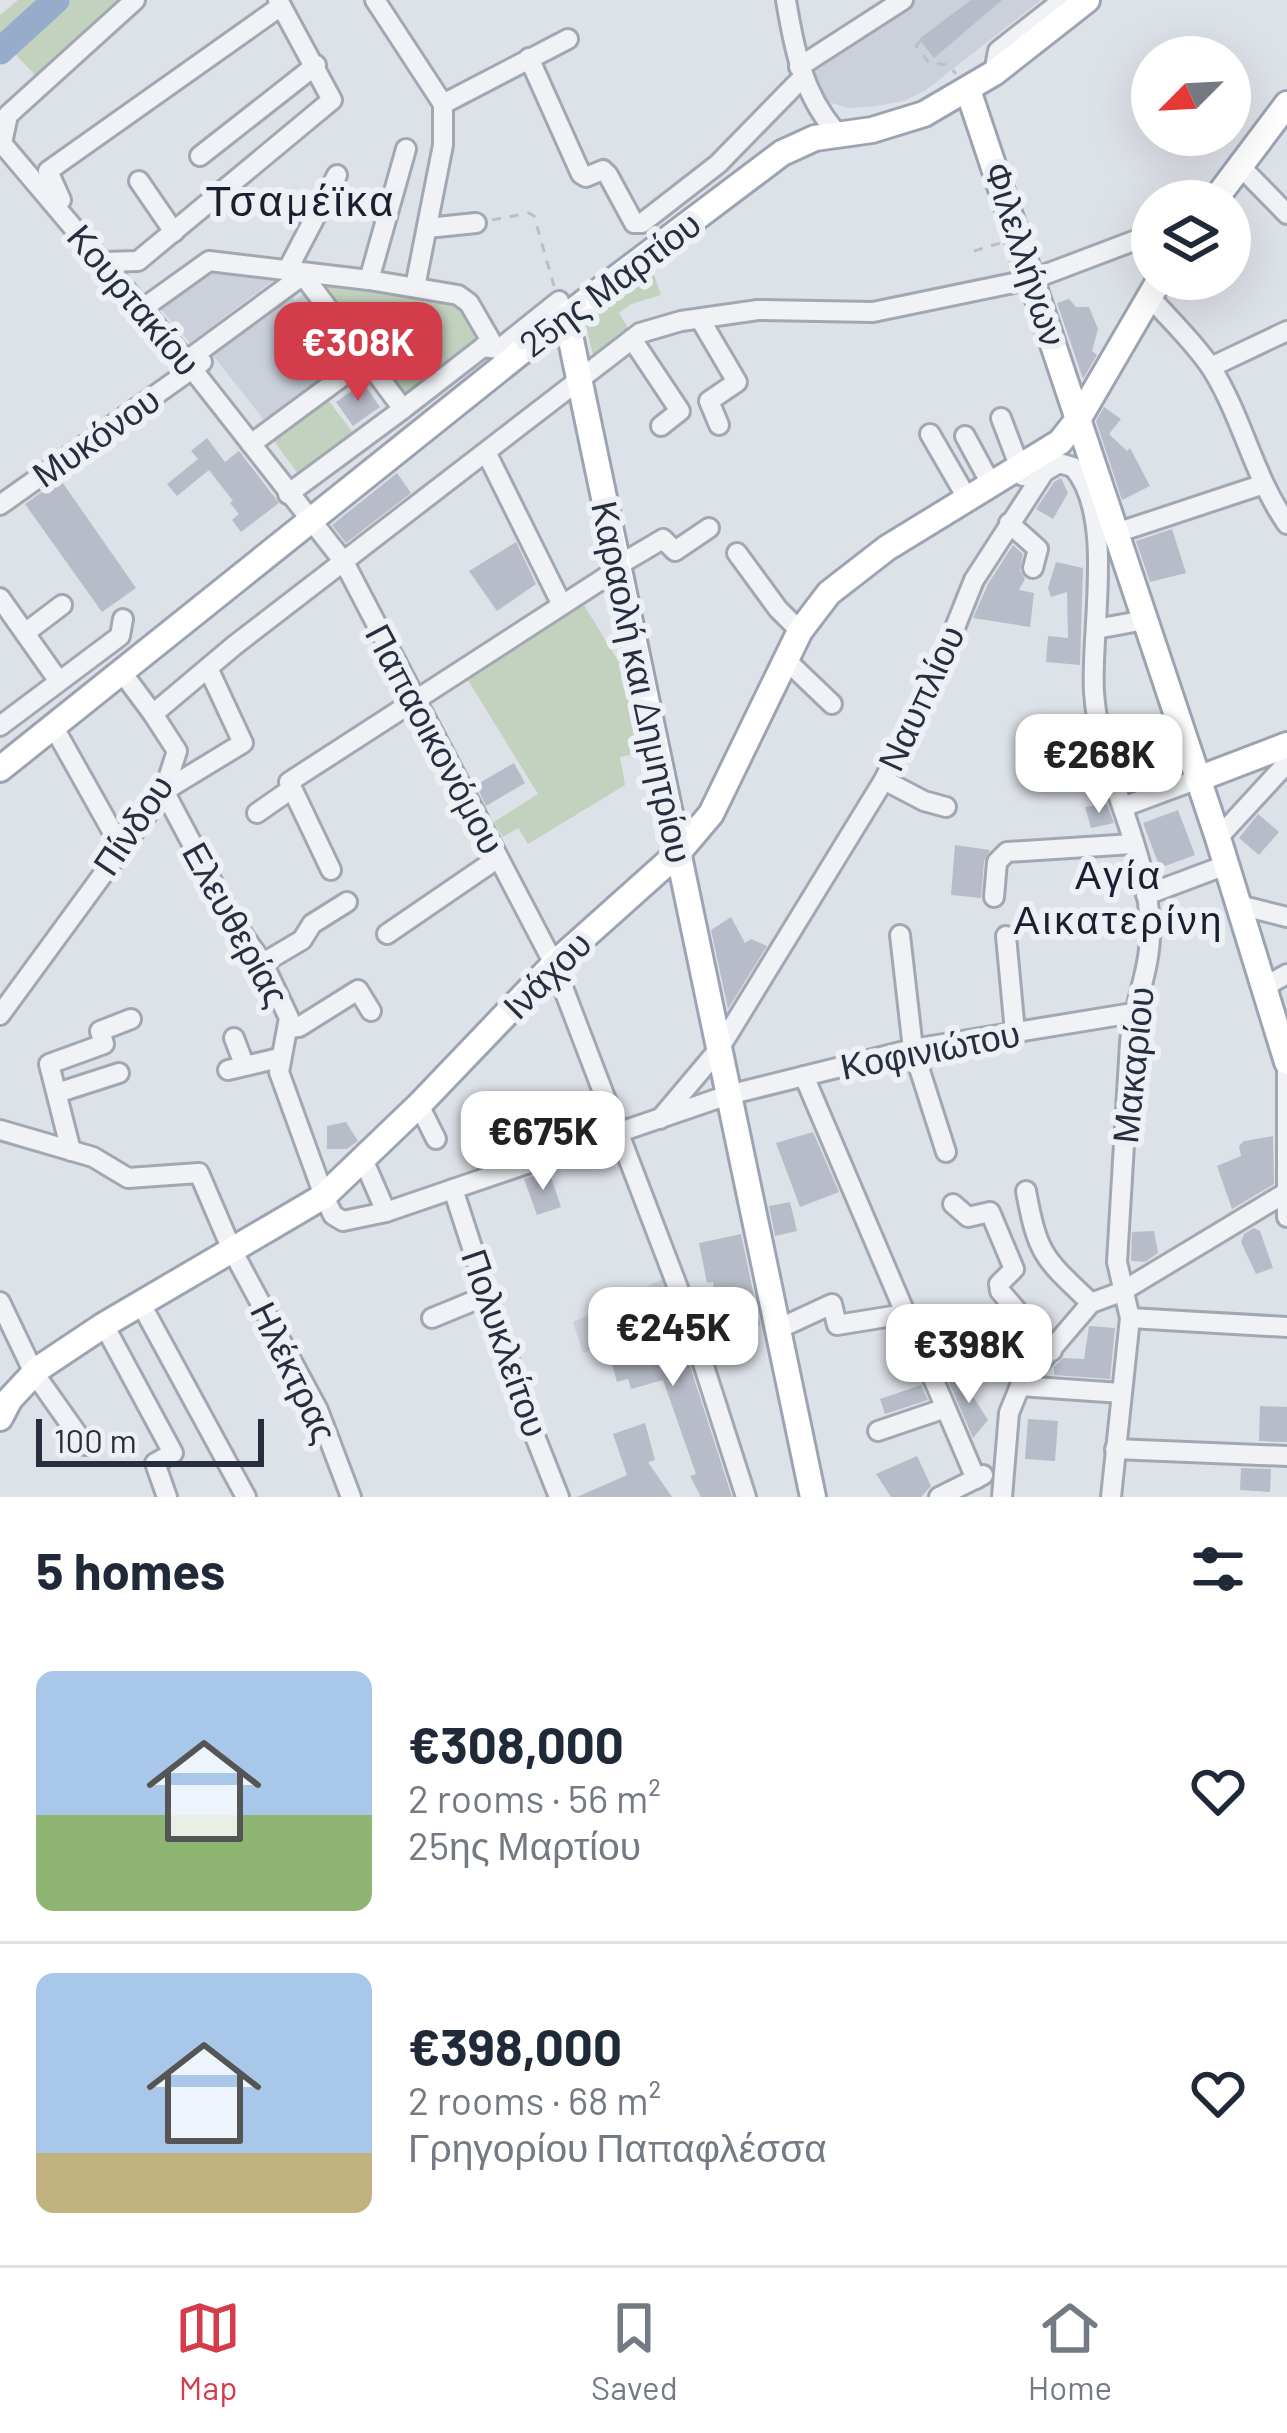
<!DOCTYPE html>
<meta charset="utf-8">
<style>
:root{--surface:#fff;--page:#f6f6f7;--text:#1f2937;--muted:#747a83;--line:#e0e1e3;--accent:#d33c4a}
body{margin:0;font-family:Barlow,sans-serif;background:var(--page);color:var(--text);height:100vh;display:flex;flex-direction:column;font-size:45px;white-space:nowrap}
*{box-sizing:border-box;margin:0}
p{font-size:39px;color:var(--muted)}
.icon{flex:none;width:66px;height:66px;fill:none;stroke:currentColor;stroke-width:2;stroke-linecap:round;stroke-linejoin:round}
.map{position:relative;height:1497px;overflow:hidden}
.side{display:flex;flex-direction:column;background:var(--surface);flex:1}
.side>*{flex:none}
.needle{width:78px;rotate:246deg}
.tools{position:absolute;left:1131px;top:36px;display:grid;gap:24px}
.tools a{display:grid;place-items:center;width:120px;height:120px;border-radius:50%;background:var(--surface);box-shadow:0 12px 48px #0002;font-size:60px}
.scale{position:absolute;left:36px;bottom:30px;width:228px;box-sizing:border-box;padding-left:12px;border:6px solid #262e3f;border-top:0;font-size:33px;line-height:42px;white-space:nowrap;color:#262e3f;-webkit-text-stroke:9px #edf0f5;paint-order:stroke}
.price{position:absolute;translate:-50% -102px;padding:0 27px;border-radius:24px;background:#fff;color:#222;font-size:39px;line-height:78px;filter:drop-shadow(0 3px 6px #0008)}
.price::after{content:'';position:absolute;left:50%;top:72px;width:36px;height:27px;margin-left:-18px;background:inherit;clip-path:polygon(0 0,100% 0,50% 100%)}
.price.active{background:var(--accent);color:#fff}
ul{padding:0;list-style:none}
li{display:flex;align-items:center;gap:36px;height:300px;padding:0 36px}
li+li{border-top:3px solid var(--line)}
li span{display:grid;place-items:center;flex:none;width:336px;height:240px;border-radius:18px;color:#555}
li>.icon{margin-inline-start:auto}
span .icon{width:144px;height:144px;fill:#fffc;stroke-width:1}
li b{font-size:51px}
h2{display:flex;justify-content:space-between;align-items:center;height:144px;padding:0 36px;font-size:51px}
.tab-bar{display:flex;justify-content:space-around;align-items:center;height:168px;border-top:3px solid var(--line);background:var(--surface);font-size:33px;color:var(--muted)}
.tab-bar a{display:grid;justify-items:center;gap:6px}
.tab-bar .active{color:var(--accent)}
.map>svg:first-child{display:block}
.built{fill:#cbd0da}
.green{fill:#c2d2be}
.lines{fill:none;stroke-linecap:round;stroke-linejoin:round}
.river{stroke:#97acca;stroke-width:27}
.building{fill:#b7bcc8}
.minor-casing{stroke:#a2a8b2;stroke-width:24}
.major-casing{stroke:#9ca4b4;stroke-width:30}
.path{stroke:#bbbfc6;stroke-width:3;stroke-dasharray:9 9;stroke-linecap:butt}
.minor{stroke:#f0f2f6;stroke-width:18}
.major{stroke:#fff;stroke-width:24}
.labels{text-anchor:middle;stroke-width:12;stroke-linejoin:round;paint-order:stroke}
.street-label{font-size:36px;fill:#262e3f;stroke:#edf0f5}
.neighbourhood-label{font-size:39px;letter-spacing:3px;fill:#191f2f;stroke:#edf0f5}
.quarter-label{font-size:42px;letter-spacing:3px;fill:#191f2f;stroke:#edf0f5}
</style>
<div class="map">
<svg width="1287" height="1497" viewBox="0 0 1287 1497">
<rect width="100%" height="100%" fill="#dde1e8"/>
<g class="built">
<path d="M910 0H1041L926 90 904 101 875 106 849 108 825 101 807 73Z"/>
<path d="M210 271 273 275 275 279 190 343 159 307Z"/>
<path d="M289 293 295 301 305 293 355 356 268 425 211 353Z"/>
<path d="M669 1276 684 1315 583 1353 573 1322Z"/>
</g>
<g class="green">
<path d="M18 0H119L36 76 0 38V15Z"/>
<path d="M651 266 661 295 631 304 619 313 631 333 595 363 586 326 590 315Z"/>
<path d="M312 279 414 292 465 306 485 339 404 400Z"/>
<path d="M325 396 356 437 301 478 271 437Z"/>
<path d="M584 605 620 664 631 663 650 751 620 757 625 785 528 844 518 828 503 837 494 822 538 794 466 677Z"/>
</g>
<g class="lines">
<path class="river" d="M0 51 56 0"/>
</g>
<g class="building">
<path d="M971 0H1002L934 58 919 39Z"/>
<path d="M1069 299 1076 307H1089L1098 329 1092 351 1097 355 1083 379 1057 303Z"/>
<path d="M363 383 380 407 353 426 336 402Z"/>
<path d="M1104 407 1121 419 1109 434 1127 451 1130 448 1150 486 1122 500 1096 421Z"/>
<path d="M207 438 225 462 239 451 279 503 241 532 232 520 239 514 230 503 233 501 209 470 177 496 167 484 198 459 191 451Z"/>
<path d="M397 473 411 493 346 543 332 525Z"/>
<path d="M1061 478 1068 493 1053 519 1036 509 1054 482Z"/>
<path d="M60 479 136 588 102 612 25 504Z"/>
<path d="M1172 529 1186 573 1150 582 1136 541Z"/>
<path d="M516 542 536 584 497 611 469 571Z"/>
<path d="M1013 545 1023 554 1020 570 1025 579 1019 590 1034 593 1030 627 973 618 988 584Z"/>
<path d="M1056 562 1083 568 1080 665 1046 662 1048 636 1068 638 1067 592 1051 597 1048 588Z"/>
<path d="M1168 750 1177 772 1131 790 1126 776 1152 765 1149 758Z"/>
<path d="M514 763 525 783 486 806 476 785Z"/>
<path d="M1107 804 1114 823 1091 828 1085 807Z"/>
<path d="M1178 810 1195 855 1160 868 1143 823Z"/>
<path d="M1258 814 1279 832 1259 855 1239 838Z"/>
<path d="M955 845 990 850 984 861 981 898 951 895Z"/>
<path d="M731 917 745 943 751 939 767 946 728 1009 711 930Z"/>
<path d="M346 1122 358 1141 347 1149H327V1126Z"/>
<path d="M813 1132 839 1192 800 1207 776 1143Z"/>
<path d="M1273 1136 1274 1184 1232 1209 1217 1166 1241 1156 1239 1146 1244 1141Z"/>
<path d="M549 1171 561 1207 537 1215 524 1179Z"/>
<path d="M790 1202 797 1231 775 1236 769 1206Z"/>
<path d="M1254 1228 1260 1231 1273 1268 1256 1274 1241 1242 1244 1234Z"/>
<path d="M1154 1231 1158 1253 1145 1262 1131 1261 1132 1232Z"/>
<path d="M741 1234 760 1325 722 1333 713 1282 707 1283 699 1243Z"/>
<path d="M653 1303 655 1309 670 1304 732 1497H701L690 1476 696 1474 663 1380 631 1389 628 1379 617 1382 612 1364 632 1357 625 1339 632 1336 624 1313Z"/>
<path d="M1089 1326 1115 1328 1110 1379 1054 1375V1367L1063 1358 1084 1359Z"/>
<path d="M960 1376 988 1420 973 1438 949 1382Z"/>
<path d="M921 1385 928 1400 885 1414 880 1399Z"/>
<path d="M1260 1406 1287 1407V1442L1259 1441Z"/>
<path d="M1028 1419 1058 1421 1055 1461 1025 1459Z"/>
<path d="M645 1423 655 1460 648 1462 672 1497H577L627 1475 613 1434Z"/>
<path d="M917 1456 931 1486 921 1497H891L876 1474Z"/>
<path d="M1241 1468 1271 1469 1270 1492 1240 1490Z"/>
</g>
<g class="lines">
<defs>
<g id="minor">
<path d="M375 0 443 104V145L415 287"/>
<path d="M786 0C794 49 803 94 836 132"/>
<path d="M529 58 581 174 586 177 603 170 608 175 634 223H642L718 164 803 77"/>
<path d="M799 67 903 0"/>
<path d="M994 73 998 51 1063 0"/>
<path d="M443 104 568 39"/>
<path d="M0 141 186 361 344 562 554 964 683 1301 746 1497"/>
<path d="M2 143 8 115 135 0"/>
<path d="M200 156 316 65"/>
<path d="M1240 166 1287 214"/>
<path d="M139 181 174 232"/>
<path d="M61 200 48 171 281 6"/>
<path d="M427 228 476 223"/>
<path d="M103 262 138 261 332 100 278 0"/>
<path d="M288 269 337 175"/>
<path d="M369 280 406 149"/>
<path d="M1149 296C1170 320 1195 343 1212 369 1243 419 1253 475 1287 524"/>
<path d="M142 309 209 261 369 280 458 295 469 303 491 341 403 409"/>
<path d="M700 319 737 382 709 401 719 425"/>
<path d="M632 339 680 411 661 426"/>
<path d="M483 347 499 349 559 301"/>
<path d="M186 361 303 275 403 409 288 494"/>
<path d="M1211 367 1287 331"/>
<path d="M1001 418 1023 476"/>
<path d="M930 434 967 498"/>
<path d="M965 436 991 484"/>
<path d="M251 444 366 359"/>
<path d="M487 454 561 603"/>
<path d="M0 505 202 362"/>
<path d="M1009 523 1038 549 1033 568"/>
<path d="M1116 533 1261 485"/>
<path d="M737 553 778 609 800 631"/>
<path d="M617 566 663 539 675 551 709 528"/>
<path d="M0 598 58 680"/>
<path d="M1096 629 1145 620"/>
<path d="M25 633 62 605"/>
<path d="M786 660 832 704"/>
<path d="M208 668 243 743 164 791 233 921 263 963 289 1018 279 1072 324 1196 333 1215 343 1221 386 1212 728 1095 913 1049 1133 1013"/>
<path d="M121 671 153 714"/>
<path d="M52 724 121 847"/>
<path d="M0 726 120 636 123 619"/>
<path d="M884 780 924 801 946 807"/>
<path d="M1123 807 1198 779"/>
<path d="M257 813 290 790"/>
<path d="M1218 838 1287 763"/>
<path d="M331 870 289 782 618 569"/>
<path d="M1146 895 1226 865"/>
<path d="M994 897 997 862 1007 852 1133 844"/>
<path d="M1239 905 1287 917"/>
<path d="M387 934 498 858"/>
<path d="M900 935 913 1049 946 1152"/>
<path d="M1006 936 1015 1032"/>
<path d="M263 963 302 940 312 924 347 902"/>
<path d="M1264 987 1287 974"/>
<path d="M0 1015 164 791 177 751 153 714 235 645 640 333 681 321 758 310 873 312 1033 279 1152 234"/>
<path d="M288 1028 299 1027 358 990 371 1011"/>
<path d="M234 1038 244 1064"/>
<path d="M1287 1062V1217"/>
<path d="M228 1070 279 1058"/>
<path d="M804 1076 976 1479"/>
<path d="M57 1093 119 1073"/>
<path d="M419 1105 436 1139"/>
<path d="M660 1119 719 1049 884 780 942 660 974 580 1044 472 1059 463 1073 467C1116 515 1090 632 1094 692 1099 775 1151 850 1150 934 1150 970 1133 1007 1130 1043L1117 1262 1130 1318 1111 1497"/>
<path d="M0 1130 93 1157 128 1178 199 1173 232 1250 318 1410 351 1497"/>
<path d="M71 1151 49 1064 104 1044 100 1031 131 1019"/>
<path d="M363 1159 386 1212"/>
<path d="M453 1189 527 1416 559 1497"/>
<path d="M1026 1191C1038 1256 1044 1258 1091 1303"/>
<path d="M953 1204 968 1217 990 1212 1014 1269 999 1284 1000 1291 1052 1351"/>
<path d="M0 1302 34 1373 85 1445"/>
<path d="M141 1304 246 1497"/>
<path d="M432 1318 488 1295"/>
<path d="M1130 1318 1287 1327"/>
<path d="M104 1325 173 1453 155 1463 167 1497"/>
<path d="M778 1329 832 1304 837 1325 905 1314"/>
<path d="M1020 1386 1121 1393"/>
<path d="M878 1431 943 1409"/>
<path d="M1115 1449 1287 1456"/>
<path d="M939 1497 983 1475"/>
<path d="M1002 1497 1009 1413 1020 1386 1091 1303 1121 1292 1287 1192"/>
</g>
<g id="major">
<path d="M968 90 1218 838 1287 1062"/>
<path d="M1214 201 1287 104"/>
<path d="M566 316 813 1497"/>
<path d="M0 769 566 316 782 153 815 138 872 130 924 114 994 73 1087 0"/>
<path d="M1198 779 1287 745"/>
<path d="M0 1418 10 1399 38 1369 104 1325 324 1196 419 1105 554 964 677 854 711 814 800 631 829 593 887 548 1060 442 1079 418 1160 279"/>
</g>
</defs>
<use href="#minor" class="minor-casing"/>
<use href="#major" class="major-casing"/>
<g class="path">
<path d="M920 41 916 46 929 63 948 65 956 74"/>
<path d="M492 220 529 213 534 216 554 286"/>
<path d="M974 251 1000 243"/>
</g>
<use href="#minor" class="minor"/>
<use href="#major" class="major"/>
</g>
<g class="labels">
<g class="street-label">
<text transform="translate(1025 254) rotate(72)" y="13">Φιλελλήνων</text>
<text transform="translate(610 284) rotate(-37)" y="13">25ης Μαρτίου</text>
<text transform="translate(134 300) rotate(50)" y="13">Κουρτακίου</text>
<text transform="translate(96 437) rotate(-35)" y="13">Μυκόνου</text>
<text transform="translate(642 682) rotate(78)" y="13">Καραολή και Δημητρίου</text>
<text transform="translate(921 698) rotate(-65)" y="13">Ναυπλίου</text>
<text transform="translate(435 739) rotate(62)" y="13">Παπαοικονόμου</text>
<text transform="translate(133 825) rotate(-56)" y="13">Πίνδου</text>
<text transform="translate(236 924) rotate(61)" y="13">Ελευθερίας</text>
<text transform="translate(547 975) rotate(-45)" y="13">Ινάχου</text>
<text transform="translate(930 1050) rotate(-11)" y="13">Κοφινιώτου</text>
<text transform="translate(1133 1065) rotate(-84)" y="13">Μακαρίου</text>
<text transform="translate(505 1343) rotate(71)" y="13">Πολυκλείτου</text>
<text transform="translate(294 1372) rotate(64)" y="13">Ηλέκτρας</text>
</g>
<g class="neighbourhood-label">
<text x="1119" y="889">Αγία<tspan x="1119" dy="45">Αικατερίνη</tspan></text>
</g>
<g class="quarter-label">
<text x="301" y="216">Τσαμέϊκα</text>
</g>
</g>
</svg>
<div class="tools">
<a><svg class="needle" viewBox="-14 -14 28 28"><path d="M0-13l5 13h-10z" fill="#e53935"/><path d="M0 13l5-13h-10z" fill="#747a83"/></svg></a>
<a><svg class="icon" aria-label="layers" viewBox="0 0 24 24"><path d="M12 4l9 5-9 5-9-5zM3 14l9 5 9-5"/></svg></a>
</div>
<div class="scale">100 m</div>
<b class="price active" style="left:358px;top:404px">€308K</b>
<b class="price" style="left:1099px;top:816px">€268K</b>
<b class="price" style="left:543px;top:1193px">€675K</b>
<b class="price" style="left:673px;top:1389px">€245K</b>
<b class="price" style="left:969px;top:1406px">€398K</b>
</div>
<section class="side">
<h2>5 homes<svg class="icon" aria-label="filters" viewBox="0 0 24 24"><path d="M4 7h16M4 17h16"/><circle cx="9" cy="7" r="2"/><circle cx="15" cy="17" r="2"/></svg></h2>
<ul>
<li><span style="background:linear-gradient(#a9c7e8 60%,#8fb573 0)"><svg class="icon" aria-label="home" viewBox="0 0 24 24"><path d="M3 11l9-7 9 7M6 9v11h12V9"/></svg></span><div><b>€308,000</b><p>2 rooms · 56 m²</p><p>25ης Μαρτίου</p></div><svg class="icon" aria-label="heart" viewBox="0 0 24 24"><path d="M12 20l-8-8c-3-5 5-10 8-4 3-6 11-1 8 4z"/></svg></li>
<li><span style="background:linear-gradient(#a9c7e8 75%,#c2b280 0)"><svg class="icon" aria-label="home" viewBox="0 0 24 24"><path d="M3 11l9-7 9 7M6 9v11h12V9"/></svg></span><div><b>€398,000</b><p>2 rooms · 68 m²</p><p>Γρηγορίου Παπαφλέσσα</p></div><svg class="icon" aria-label="heart" viewBox="0 0 24 24"><path d="M12 20l-8-8c-3-5 5-10 8-4 3-6 11-1 8 4z"/></svg></li>
</ul>
</section>
<nav class="tab-bar">
<a class="active"><svg class="icon" aria-label="map" viewBox="0 0 24 24"><path d="M3 6l6-2 6 2 6-2v14l-6 2-6-2-6 2zM9 4v14M15 6v14"/></svg>Map</a>
<a><svg class="icon" aria-label="saved" viewBox="0 0 24 24"><path d="M7 4h10v16l-5-4-5 4z"/></svg>Saved</a>
<a><svg class="icon" aria-label="home" viewBox="0 0 24 24"><path d="M3 11l9-7 9 7M6 9v11h12V9"/></svg>Home</a>
</nav>
